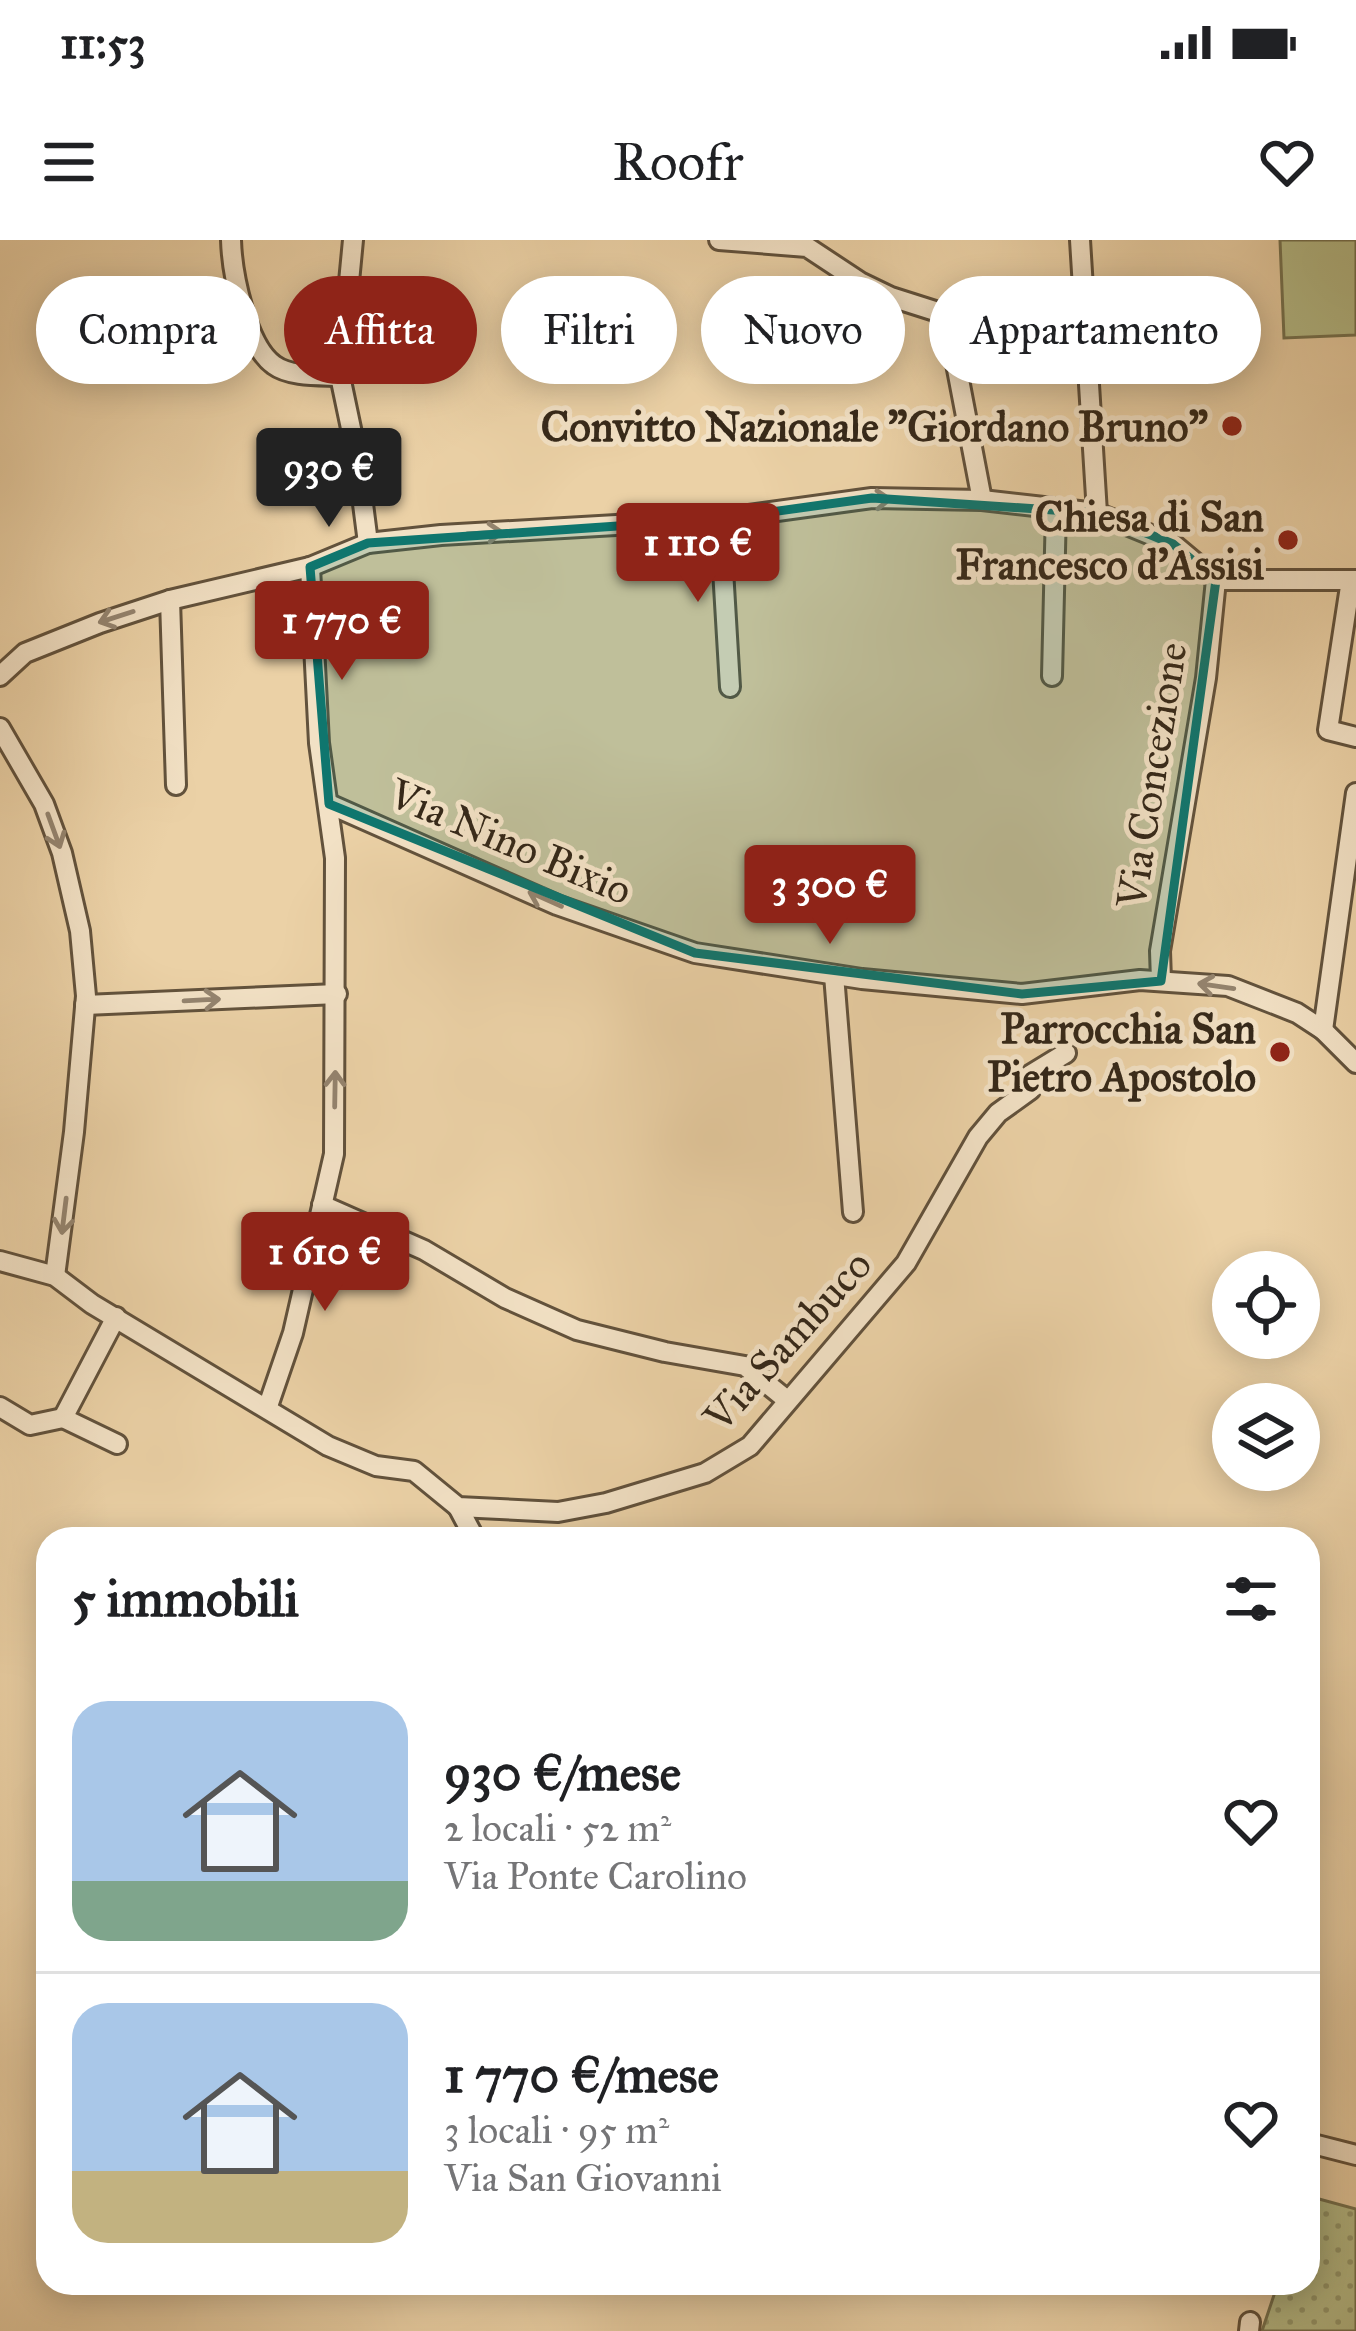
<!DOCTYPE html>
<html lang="it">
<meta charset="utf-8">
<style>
:root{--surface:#fff;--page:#f6f6f6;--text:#202124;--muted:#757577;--line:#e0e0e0;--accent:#8f2418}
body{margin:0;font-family:"IM FELL Great Primer",serif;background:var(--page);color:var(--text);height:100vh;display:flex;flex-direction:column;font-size:45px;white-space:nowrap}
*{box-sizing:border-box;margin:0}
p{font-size:39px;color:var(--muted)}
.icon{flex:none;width:66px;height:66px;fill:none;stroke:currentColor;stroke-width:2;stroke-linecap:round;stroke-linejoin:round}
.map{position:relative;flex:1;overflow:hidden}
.side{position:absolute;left:36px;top:1287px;width:1284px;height:768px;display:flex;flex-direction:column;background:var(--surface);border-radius:36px;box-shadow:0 6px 30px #0003}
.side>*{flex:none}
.hud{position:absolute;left:36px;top:36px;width:1284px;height:108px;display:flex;gap:24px}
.tools{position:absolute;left:1212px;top:1011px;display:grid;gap:24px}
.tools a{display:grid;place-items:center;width:108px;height:108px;border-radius:50%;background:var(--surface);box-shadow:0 6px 30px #0003;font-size:60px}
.price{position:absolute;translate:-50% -102px;padding:0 27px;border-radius:12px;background:var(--accent);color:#fff;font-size:39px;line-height:78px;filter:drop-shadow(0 3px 6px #0008)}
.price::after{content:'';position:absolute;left:50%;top:72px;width:36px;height:27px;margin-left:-18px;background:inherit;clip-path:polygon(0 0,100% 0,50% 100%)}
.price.active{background:#222;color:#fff}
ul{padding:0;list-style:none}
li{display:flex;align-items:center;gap:36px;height:300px;padding:0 36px}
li+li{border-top:3px solid var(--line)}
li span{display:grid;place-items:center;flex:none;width:336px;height:240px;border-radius:36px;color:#555}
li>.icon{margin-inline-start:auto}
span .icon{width:144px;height:144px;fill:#fffc;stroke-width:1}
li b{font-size:51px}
h2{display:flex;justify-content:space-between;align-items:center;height:144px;padding:0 36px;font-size:51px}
.tag{padding:0 42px;border-radius:54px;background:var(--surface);box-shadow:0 6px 30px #0003;font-size:42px;line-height:108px}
.tag.active{background:var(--accent);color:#fff}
.status{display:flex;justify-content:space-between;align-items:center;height:84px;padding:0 60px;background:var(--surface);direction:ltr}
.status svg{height:33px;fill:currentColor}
header{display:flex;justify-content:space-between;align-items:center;height:156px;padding:0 36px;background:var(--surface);font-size:54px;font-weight:600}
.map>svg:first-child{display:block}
.grass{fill:url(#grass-dots);stroke:#757250;stroke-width:3}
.pitch{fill:#b5bc88;stroke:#757250;stroke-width:3}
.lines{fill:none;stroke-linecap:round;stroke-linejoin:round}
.street-casing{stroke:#62523c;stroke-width:24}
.street{stroke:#f2e1c5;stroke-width:18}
.oneway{stroke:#94846f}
.marked{fill:#0f766e;fill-opacity:0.2;stroke:#0f766e;stroke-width:9;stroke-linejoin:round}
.poi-dot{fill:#8f2418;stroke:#f2e1c5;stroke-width:4.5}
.labels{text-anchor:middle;stroke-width:10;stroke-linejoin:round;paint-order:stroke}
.poi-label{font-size:42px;font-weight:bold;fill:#352819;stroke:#f2e1c5;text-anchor:end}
.street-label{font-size:42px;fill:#352819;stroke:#f2e1c5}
</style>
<div class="status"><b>11:53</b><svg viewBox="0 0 49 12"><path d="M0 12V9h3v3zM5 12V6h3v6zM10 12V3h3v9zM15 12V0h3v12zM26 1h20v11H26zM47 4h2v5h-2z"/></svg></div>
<header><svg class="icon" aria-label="menu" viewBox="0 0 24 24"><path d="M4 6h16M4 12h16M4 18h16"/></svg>Roofr<svg class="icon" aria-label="heart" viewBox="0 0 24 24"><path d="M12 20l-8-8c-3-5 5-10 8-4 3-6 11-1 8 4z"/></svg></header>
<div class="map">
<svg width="1356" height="2091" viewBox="0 0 1356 2091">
<defs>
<pattern id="grass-dots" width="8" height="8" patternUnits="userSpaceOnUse" patternTransform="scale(3)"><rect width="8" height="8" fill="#b5bc88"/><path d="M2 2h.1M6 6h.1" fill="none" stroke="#94996e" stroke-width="1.8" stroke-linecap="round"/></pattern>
</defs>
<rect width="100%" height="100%" fill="#ebd1a6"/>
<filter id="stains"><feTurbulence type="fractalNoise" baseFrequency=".00167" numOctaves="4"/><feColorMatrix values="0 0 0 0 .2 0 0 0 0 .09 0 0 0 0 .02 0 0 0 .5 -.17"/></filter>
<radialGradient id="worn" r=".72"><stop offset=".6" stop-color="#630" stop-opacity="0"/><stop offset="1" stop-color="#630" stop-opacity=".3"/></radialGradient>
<path class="grass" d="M1308 1956 1356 1969V2091H1262L1278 2043H1308Z"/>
<path class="pitch" d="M1280 0H1356V95L1284 98Z"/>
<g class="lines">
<defs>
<g id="street">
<path d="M231 0C232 33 246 105 274 125 290 137 321 135 340 136"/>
<path d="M353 0 340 136 357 217 368 303"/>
<path d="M719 0 807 7 860 42 891 57 935 71 948 82 982 260"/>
<path d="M1080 0 1097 273"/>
<path d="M720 279 730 447"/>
<path d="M1351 340 1328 490 1356 497"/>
<path d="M170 360 176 545"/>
<path d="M0 436 25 413 100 383 170 360 310 327 368 303 441 295 720 279 872 258 982 260 1097 273 1173 304 1216 340H1356"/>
<path d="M1052 436 1056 269"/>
<path d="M0 488 44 564 62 613 80 691 86 756 74 892 55 1036"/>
<path d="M329 564 557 665 695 713 862 739 1022 754 1140 740 1228 746 1297 773 1323 790 1356 823"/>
<path d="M834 735 853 972"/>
<path d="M1161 741 1160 711 1206 438 1216 340"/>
<path d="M85 765 337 754"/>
<path d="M1323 790 1356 553"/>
<path d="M322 965 424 1010 505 1058 577 1090 665 1112 745 1126 787 1160"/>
<path d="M0 1021 55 1036 92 1064 328 1206 376 1226 414 1231 458 1267 558 1272 606 1263 705 1233 750 1206 906 1023 978 897 998 873 1030 850V835L1066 813"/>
<path d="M268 1166 293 1093 334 914 335 618 319 503 310 327"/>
<path d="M0 1167 30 1185 63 1178"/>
<path d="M63 1178 116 1077"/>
<path d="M63 1178 117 1204"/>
<path d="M458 1267 475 1299"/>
<path d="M1317 1905 1356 1915"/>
<path d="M1249 2091 1250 2082"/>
</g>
</defs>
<use href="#street" class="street-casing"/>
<use href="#street" class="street"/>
</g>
<defs><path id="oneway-shaft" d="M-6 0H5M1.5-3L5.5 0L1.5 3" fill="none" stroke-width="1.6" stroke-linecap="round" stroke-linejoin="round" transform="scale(3)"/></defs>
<g class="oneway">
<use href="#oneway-shaft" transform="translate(873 260) rotate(-3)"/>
<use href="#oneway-shaft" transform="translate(485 293) rotate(-3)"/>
<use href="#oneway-shaft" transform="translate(116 377) rotate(162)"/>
<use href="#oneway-shaft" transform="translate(54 591) rotate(70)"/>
<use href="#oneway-shaft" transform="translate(545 659) rotate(-156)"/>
<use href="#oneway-shaft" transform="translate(1216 746) rotate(-172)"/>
<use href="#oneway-shaft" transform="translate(202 760) rotate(-3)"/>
<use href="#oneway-shaft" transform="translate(335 849) rotate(-89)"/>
<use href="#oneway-shaft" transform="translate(64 976) rotate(97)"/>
</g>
<path class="marked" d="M872 258 1097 273 1173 304 1216 340 1161 741 1022 754 695 713 329 564 310 327 368 303 720 279Z"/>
<g class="poi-dot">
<circle cx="1232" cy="186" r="12"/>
<circle cx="1288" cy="300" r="12"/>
<circle cx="1280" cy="812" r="12"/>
</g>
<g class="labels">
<g class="poi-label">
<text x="1208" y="201">Convitto Nazionale "Giordano Bruno"</text>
<text x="1264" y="291">Chiesa di San<tspan x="1264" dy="48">Francesco d'Assisi</tspan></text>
<text x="1256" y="803">Parrocchia San<tspan x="1256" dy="48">Pietro Apostolo</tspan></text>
</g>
<g class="street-label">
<text transform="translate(1151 535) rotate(-81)" y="15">Via Concezione</text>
<text transform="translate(511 601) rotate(23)" y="15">Via Nino Bixio</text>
<text transform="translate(787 1100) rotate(-48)" y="15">Via Sambuco</text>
</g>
</g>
<rect width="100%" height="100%" filter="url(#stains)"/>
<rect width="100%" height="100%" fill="url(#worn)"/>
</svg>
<div class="tools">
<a><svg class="icon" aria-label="locate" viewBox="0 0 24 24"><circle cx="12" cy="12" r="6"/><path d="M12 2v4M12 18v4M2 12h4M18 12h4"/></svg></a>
<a><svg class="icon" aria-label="layers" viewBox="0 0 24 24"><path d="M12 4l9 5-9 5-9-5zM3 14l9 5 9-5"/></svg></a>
</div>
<b class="price active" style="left:329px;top:290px">930 €</b>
<b class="price" style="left:698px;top:365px">1 110 €</b>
<b class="price" style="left:342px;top:443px">1 770 €</b>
<b class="price" style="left:830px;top:707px">3 300 €</b>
<b class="price" style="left:325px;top:1074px">1 610 €</b>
<div class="hud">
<a class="tag">Compra</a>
<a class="tag active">Affitta</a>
<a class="tag">Filtri</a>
<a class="tag">Nuovo</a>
<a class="tag">Appartamento</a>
</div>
<section class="side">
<h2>5 immobili<svg class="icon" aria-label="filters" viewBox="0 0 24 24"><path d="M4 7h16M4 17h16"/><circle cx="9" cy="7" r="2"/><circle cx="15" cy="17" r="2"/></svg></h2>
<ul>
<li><span style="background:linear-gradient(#a9c7e8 75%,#7fa58c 0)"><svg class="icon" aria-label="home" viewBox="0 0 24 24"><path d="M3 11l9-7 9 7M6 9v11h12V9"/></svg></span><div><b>930 €/mese</b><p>2 locali · 52 m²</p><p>Via Ponte Carolino</p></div><svg class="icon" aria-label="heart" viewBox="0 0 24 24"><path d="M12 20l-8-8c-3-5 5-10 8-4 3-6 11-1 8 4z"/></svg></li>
<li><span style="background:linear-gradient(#a9c7e8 70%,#c2b280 0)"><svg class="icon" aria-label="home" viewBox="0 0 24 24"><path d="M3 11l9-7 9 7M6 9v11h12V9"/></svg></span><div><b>1 770 €/mese</b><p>3 locali · 95 m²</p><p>Via San Giovanni</p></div><svg class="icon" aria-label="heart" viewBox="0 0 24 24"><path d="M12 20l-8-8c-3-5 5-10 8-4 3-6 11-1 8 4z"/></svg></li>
</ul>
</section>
</div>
